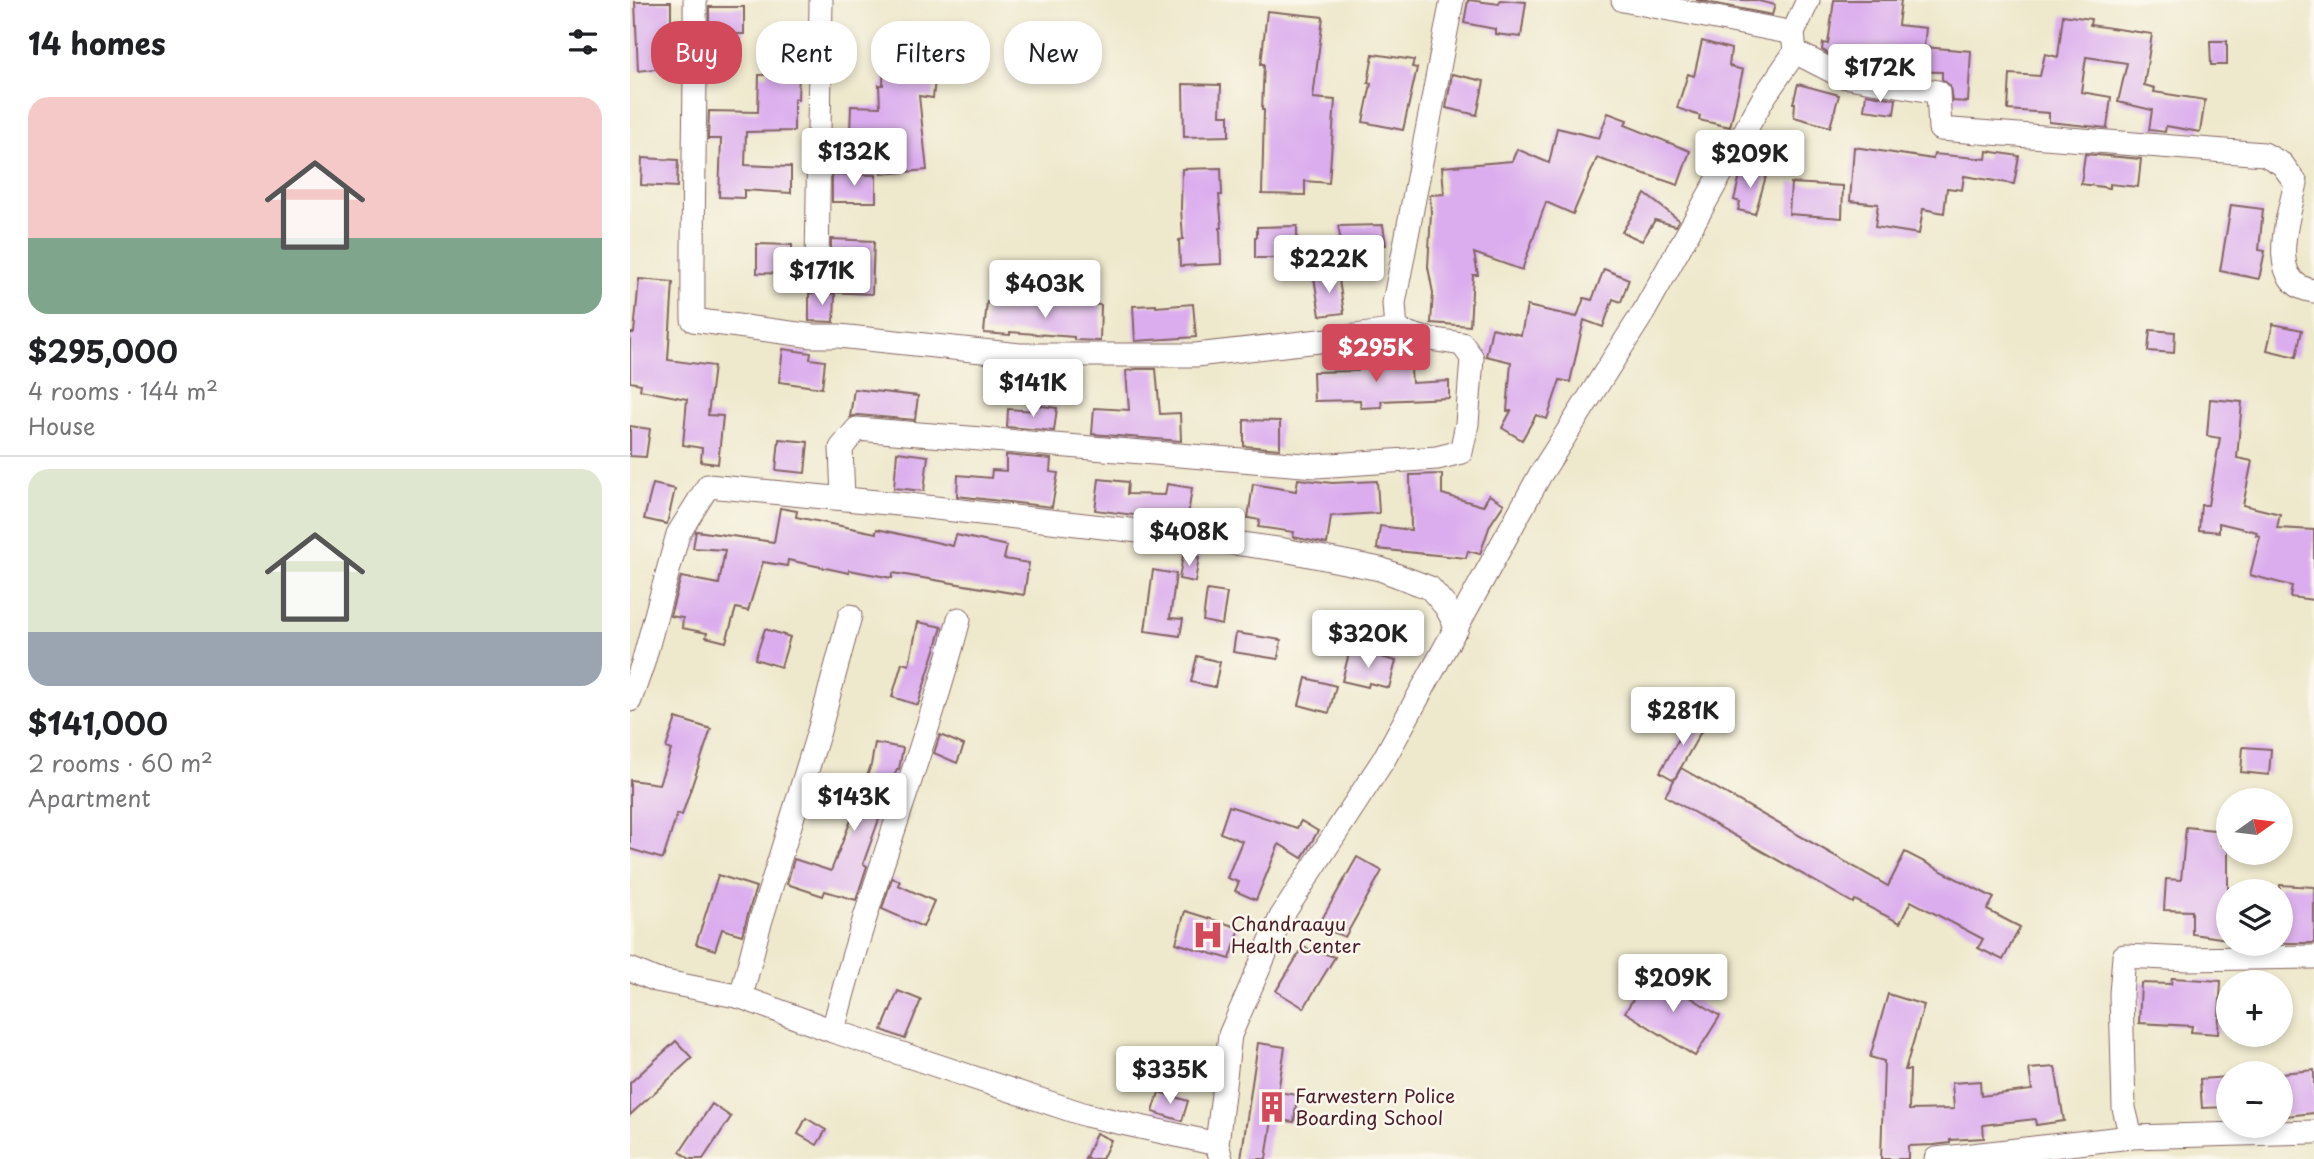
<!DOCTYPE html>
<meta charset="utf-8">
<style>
:root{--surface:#fff;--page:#f6f6f6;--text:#202124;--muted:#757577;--line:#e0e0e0;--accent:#d1495b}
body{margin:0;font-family:"Playpen Sans",sans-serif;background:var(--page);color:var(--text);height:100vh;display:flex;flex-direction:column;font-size:26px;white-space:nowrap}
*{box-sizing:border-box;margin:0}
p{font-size:23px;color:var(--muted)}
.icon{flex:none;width:38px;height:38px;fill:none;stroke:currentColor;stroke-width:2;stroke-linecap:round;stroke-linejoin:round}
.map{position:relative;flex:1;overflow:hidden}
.sheet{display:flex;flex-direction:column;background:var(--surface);width:630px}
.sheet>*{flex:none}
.guide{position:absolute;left:21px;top:21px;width:665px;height:63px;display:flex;gap:14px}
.needle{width:46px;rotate:76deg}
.buttons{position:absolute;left:1586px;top:788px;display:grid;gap:14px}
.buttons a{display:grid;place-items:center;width:77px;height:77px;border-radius:50%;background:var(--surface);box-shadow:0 4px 10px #0003;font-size:35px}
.price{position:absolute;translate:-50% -60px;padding:0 16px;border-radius:7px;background:#fff;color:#222;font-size:23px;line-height:46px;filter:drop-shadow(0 2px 4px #0008)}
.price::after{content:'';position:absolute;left:50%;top:42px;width:21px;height:16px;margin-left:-10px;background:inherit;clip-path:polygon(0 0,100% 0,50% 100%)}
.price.current{background:var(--accent);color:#fff}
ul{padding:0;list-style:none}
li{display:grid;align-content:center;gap:14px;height:371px;padding:0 28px}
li+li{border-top:2px solid var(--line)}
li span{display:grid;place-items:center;height:217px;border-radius:21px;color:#555}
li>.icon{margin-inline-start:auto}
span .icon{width:126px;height:126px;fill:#fffc;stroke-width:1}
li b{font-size:30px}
h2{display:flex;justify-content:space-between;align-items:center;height:84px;padding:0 28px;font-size:30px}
.pill{padding:0 24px;border-radius:28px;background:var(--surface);box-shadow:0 4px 10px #0003;font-size:24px;line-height:63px}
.pill.current{background:var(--accent);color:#fff}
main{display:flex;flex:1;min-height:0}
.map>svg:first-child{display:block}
.building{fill:#dbadee}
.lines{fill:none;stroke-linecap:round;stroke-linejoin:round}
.minor-casing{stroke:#836563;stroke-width:25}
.minor{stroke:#fff;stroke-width:23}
.labels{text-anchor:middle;stroke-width:5;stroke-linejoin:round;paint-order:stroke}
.poi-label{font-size:19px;fill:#4a1f2b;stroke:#fbf7ec;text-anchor:start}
</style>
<main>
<section class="sheet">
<h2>14 homes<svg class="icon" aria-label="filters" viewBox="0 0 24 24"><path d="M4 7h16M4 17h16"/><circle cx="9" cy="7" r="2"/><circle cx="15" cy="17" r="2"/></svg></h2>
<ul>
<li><span style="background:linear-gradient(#f6c9c9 65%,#7fa58c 0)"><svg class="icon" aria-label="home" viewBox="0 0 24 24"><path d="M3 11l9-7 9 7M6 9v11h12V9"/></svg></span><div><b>$295,000</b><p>4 rooms · 144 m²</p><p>House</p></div></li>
<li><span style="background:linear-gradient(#dfe7d0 75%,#9aa5b1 0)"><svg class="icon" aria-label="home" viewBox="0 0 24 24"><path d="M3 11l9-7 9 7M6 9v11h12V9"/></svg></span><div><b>$141,000</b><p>2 rooms · 60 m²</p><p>Apartment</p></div></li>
</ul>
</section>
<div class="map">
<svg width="1684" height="1159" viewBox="0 0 1684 1159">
<rect width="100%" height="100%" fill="#fbf7ec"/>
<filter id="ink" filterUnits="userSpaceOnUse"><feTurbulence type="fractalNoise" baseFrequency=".0143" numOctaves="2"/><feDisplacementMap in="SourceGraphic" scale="14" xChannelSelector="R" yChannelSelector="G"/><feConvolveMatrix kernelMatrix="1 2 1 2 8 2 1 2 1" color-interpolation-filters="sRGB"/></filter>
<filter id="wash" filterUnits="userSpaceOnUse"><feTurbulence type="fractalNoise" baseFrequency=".00686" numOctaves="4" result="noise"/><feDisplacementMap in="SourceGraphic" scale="28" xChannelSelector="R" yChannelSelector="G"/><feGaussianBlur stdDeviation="1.57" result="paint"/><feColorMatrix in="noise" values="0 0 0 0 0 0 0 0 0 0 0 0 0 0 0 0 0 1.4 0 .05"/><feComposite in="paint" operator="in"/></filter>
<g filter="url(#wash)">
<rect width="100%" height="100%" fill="#eee8cc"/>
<g id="blocks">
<g class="building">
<path d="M838 0 869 4 870 0 896 2 891 37 865 34V29L834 23Z"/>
<path d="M1066 0H1125L1145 5 1142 15Z"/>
<path d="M1204 0H1271L1268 25 1296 28 1294 47 1341 51 1338 102 1322 101 1320 86 1312 79V72L1269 71 1216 63 1192 50 1193 43 1198 44Z"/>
<path d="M5 2H41V67L8 71Z"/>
<rect x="79" y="7" width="35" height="27"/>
<path d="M637 11 693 17 683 98 705 100 699 183 675 181V195L632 194 634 110H632L634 64H631Z"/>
<path d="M1433 15 1461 19 1460 25 1522 34 1514 85 1525 88 1524 92 1575 100 1570 132 1536 126 1535 132 1519 130 1522 110 1488 102 1497 63 1456 57 1451 92 1481 97 1477 128 1419 122V113L1378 110 1380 74 1410 76 1415 54 1428 57Z"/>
<path d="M140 36 164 38 162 72H169L168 99H164V131L116 132 115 165 161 167V193L114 190V198L89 197 91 139H78L79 111 128 112 129 75H137Z"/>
<path d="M1072 41 1101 49 1099 66 1113 70 1100 127 1069 120 1070 116 1047 108 1058 74 1064 76Z"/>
<path d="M1580 41H1597V65H1581Z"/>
<path d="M254 54 290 55V79L305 80 303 98 289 96 297 170 252 174 248 136 220 134 221 106 250 107 249 85H253Z"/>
<path d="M743 54 784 60 782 67 787 68 773 130 733 122 741 84 738 83Z"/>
<path d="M822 74 854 81 847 115 816 108Z"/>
<path d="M553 84 591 85 590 115H599V136L554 137Z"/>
<path d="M1168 84 1209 95 1200 127 1164 117 1165 103H1163Z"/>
<path d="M1236 94 1266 99 1264 114 1234 110Z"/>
<path d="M978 113 997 120 995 125 1060 151 1048 185 967 158 943 214 916 202 892 270 844 253 848 275H843L840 326 801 323 803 293 798 267 801 213 800 195 814 194 812 167 882 161 887 149 919 163 927 128 969 138Z"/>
<path d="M1224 147 1303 159 1304 154 1356 159 1357 151 1389 156 1384 184 1334 176 1332 190 1317 188 1314 213 1293 209 1289 234 1245 227 1248 204 1220 201Z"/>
<path d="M1455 154 1511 159 1508 187 1480 184V188L1451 184Z"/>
<path d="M12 158 48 160 47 187 11 185Z"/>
<path d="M1112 167 1137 173 1125 214 1108 210 1110 202 1104 200Z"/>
<path d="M591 168 592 195H589L592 228H590L591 264 550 266 549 240 553 239 551 208 552 169Z"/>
<path d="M202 174 246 175V202H202Z"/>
<path d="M1161 183 1213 186 1212 218 1159 214Z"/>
<path d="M1015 194 1049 220 1046 226 1025 220 1012 241 992 232Z"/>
<path d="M1601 205 1633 209 1629 250 1635 251 1629 279 1590 271Z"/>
<path d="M753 225 756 245 713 252 708 226Z"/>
<path d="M667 226V258H625V237H627V227Z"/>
<path d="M201 239 244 241 242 294 196 292 197 274 201 265Z"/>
<path d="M127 244 162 245V274L127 273Z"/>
<path d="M974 269 999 279 991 302 983 299 973 327 954 320 940 382 930 380 917 419 906 415 892 440 872 428 881 411H877L881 362 856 356 862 328 891 335 897 306 947 317 954 298 962 300Z"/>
<path d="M708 273 714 313 690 316 684 277Z"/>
<path d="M9 279 43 282 38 360 84 366 78 415 93 416 88 464 71 462 72 448 53 445 57 399 10 390 11 384 0 382V333H4Z"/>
<path d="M179 293 205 294 204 322 179 321Z"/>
<path d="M357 301 414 306V301L471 305 470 341 444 340V337L380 332V335L354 333Z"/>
<path d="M563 304 566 337 505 341 503 306 526 305V307Z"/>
<path d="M1643 324 1672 330 1666 357 1637 350Z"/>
<path d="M1520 330 1545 332 1544 353 1518 351Z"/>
<path d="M153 349 181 353 180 359 195 361 192 388 149 382Z"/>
<path d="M780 357 782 383 819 381V398L751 401 752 407 731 408 730 400 684 401 683 372 728 371 727 364 755 362V358Z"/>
<path d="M506 369H526L530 414 550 413 551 441 462 434 464 408 499 410 496 371Z"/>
<path d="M224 389 288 396 285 420 228 415 220 417Z"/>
<path d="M1580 399 1612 402 1607 458 1622 461 1613 505 1650 514 1647 528 1684 530V600L1660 597 1662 586 1620 575 1630 536 1626 535 1627 532 1589 523V532L1569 530 1571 505H1578L1590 438 1577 436Z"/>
<path d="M406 405 427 408 424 431 377 427 378 409 405 411Z"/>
<path d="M614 420 650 421V449L614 446Z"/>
<path d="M0 426 20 429 16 457 0 456Z"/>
<path d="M149 439 178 442 175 473 146 470Z"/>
<path d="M267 452 298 456 294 491 264 488Z"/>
<path d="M376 455 421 459 420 472 428 473 422 507 327 496 328 475 361 478 362 470 376 471Z"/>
<path d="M812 474V494L853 506 859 495 874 504 860 525 850 554 838 551 836 558 747 549 750 526 781 530 780 475Z"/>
<path d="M469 479 498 482 497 494 535 495 537 484 562 488 557 522 465 510Z"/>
<path d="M668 479 702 483 747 481 749 513 701 516 697 544 663 537 664 532 628 527 630 520 618 518 623 484 666 491Z"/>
<path d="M23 484 45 489 37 524 14 519Z"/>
<path d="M150 508 167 511 166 517 246 533 247 529 323 546 326 535 377 546 374 559 399 563 394 595 263 573 262 578 219 570V573L158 560 157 566 133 562 118 611 106 608 96 642 76 637 77 633 52 628 53 618 40 616 51 577 89 584 95 550 63 548 66 531 144 542Z"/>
<path d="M553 555 569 557 565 582 549 579Z"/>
<path d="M523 570 546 574 540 618 553 619 550 636 515 631Z"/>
<path d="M577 590 597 593 592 625 573 621Z"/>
<path d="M288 622 312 627 288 705 262 697 272 663 279 665Z"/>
<path d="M135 629 160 637 151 667 125 659Z"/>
<path d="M606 633 651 640 648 659 603 652Z"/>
<path d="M720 649 766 661 759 688 739 683 738 687 712 681Z"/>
<path d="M567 656 590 662 585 687 561 682Z"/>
<path d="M676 678 706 686 699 713 669 705Z"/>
<path d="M1063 714 1077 721 1044 780 1030 772Z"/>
<path d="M46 718 81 729 52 815 47 814 33 859 0 849V780L29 784 41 750 36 748Z"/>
<path d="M310 735 334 745 327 763 304 753Z"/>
<path d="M245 743 273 748 269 769H267L233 864 237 866 226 900 195 891 193 896 157 884 164 859 201 871 223 815 220 813 226 798 228 799 241 765Z"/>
<path d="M1613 747 1641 749 1639 775 1611 772Z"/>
<path d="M1051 768 1258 886 1275 852 1364 898 1357 910 1390 927 1373 960 1348 948 1353 939 1281 901 1270 923 1225 900 1223 903 1035 796Z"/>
<path d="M599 806 667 828 671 821 688 831 672 858 649 844 626 900 605 891 609 882 597 878 612 841 590 833Z"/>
<path d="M1556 827 1593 831 1591 845H1598V939L1562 934V911L1534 910 1536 879 1551 880Z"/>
<path d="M727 857 752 871 715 937 688 926Z"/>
<path d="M88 875 126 887 112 935 92 929 85 950 66 944Z"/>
<path d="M262 878 270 881 268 885 304 901 293 927 252 909Z"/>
<path d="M1650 885 1684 887V943H1650Z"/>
<path d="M555 911 610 928 600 959 546 943Z"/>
<path d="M673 947 705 957 674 1008 646 991Z"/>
<path d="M1021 972 1090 1016 1065 1056 995 1012Z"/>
<path d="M1542 978 1591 981 1588 1034 1561 1032 1562 1026 1509 1023 1511 983 1541 984Z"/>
<path d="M268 991 291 1000 275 1039 252 1030Z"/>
<path d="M1258 994 1294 1005 1275 1070H1280L1279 1110 1324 1109 1322 1083 1350 1081 1351 1096 1402 1090 1399 1069 1425 1067 1434 1121 1406 1125 1405 1119 1353 1125 1354 1138 1320 1140V1143L1304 1145 1278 1146V1159H1251L1254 1061 1240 1057Z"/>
<path d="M46 1041 62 1058 0 1115V1083Z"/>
<path d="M628 1043 655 1047 648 1092 667 1095 664 1122 642 1119 636 1159H611Z"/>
<path d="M1684 1070V1113L1656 1116 1652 1073Z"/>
<path d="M1598 1077V1107L1572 1108 1570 1079Z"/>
<path d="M529 1092 558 1101 552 1121 523 1112Z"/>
<path d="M82 1104 101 1117 73 1159H60L50 1152Z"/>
<path d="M176 1118 196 1130 187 1145 168 1134Z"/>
<path d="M466 1133 481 1140 472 1159H455Z"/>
</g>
</g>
</g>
<g filter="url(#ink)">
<use href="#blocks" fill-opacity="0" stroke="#836563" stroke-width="2"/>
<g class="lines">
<defs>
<g id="minor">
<path d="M65 0C66 107 62 213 63 320L183 336H209L390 355H566L698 340 766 330"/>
<path d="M993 0 1163 33"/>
<path d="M1165 52 1212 76 1308 92 1310 129 1634 154 1652 164 1666 183C1659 216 1634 284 1684 291"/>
<path d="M187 265 191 0"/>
<path d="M213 498 211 448 227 429 686 466 807 458 831 452 837 424 842 358 832 344 793 338 766 330 764 303 822 0"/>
<path d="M0 700 13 663 48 534 78 486 279 505 561 537 654 550 750 569 800 588 816 607 827 628"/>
<path d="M0 969 26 980 111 997 203 1031 456 1115 587 1144"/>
<path d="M111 997 129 926 189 731 220 616"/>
<path d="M203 1031C237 892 293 758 329 619"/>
<path d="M1501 1137 1494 1108 1491 994 1494 956 1558 959 1684 957"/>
<path d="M591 1159 587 1144 600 1035 651 917 754 759 910 475 1013 313 1134 97 1165 52 1163 33 1178 0"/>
<path d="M1306 1159 1501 1137 1684 1132"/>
</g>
</defs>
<use href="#minor" class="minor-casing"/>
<use href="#minor" class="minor"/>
</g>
</g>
<defs>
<symbol id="hospital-bare" viewBox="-9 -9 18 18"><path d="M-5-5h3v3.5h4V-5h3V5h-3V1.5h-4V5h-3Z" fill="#d1495b" stroke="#fbf7ec" stroke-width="2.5" paint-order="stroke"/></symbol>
<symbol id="building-bare" viewBox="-9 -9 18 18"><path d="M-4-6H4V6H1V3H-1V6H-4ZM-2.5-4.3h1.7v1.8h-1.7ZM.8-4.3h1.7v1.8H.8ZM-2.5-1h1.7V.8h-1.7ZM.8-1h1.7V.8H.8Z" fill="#d1495b" stroke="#fbf7ec" stroke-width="2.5" paint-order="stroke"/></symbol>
</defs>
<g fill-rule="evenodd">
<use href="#hospital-bare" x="556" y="913" width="44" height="44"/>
<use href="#building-bare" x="620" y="1085" width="44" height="44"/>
</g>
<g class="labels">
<g class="poi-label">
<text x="601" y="931">Chandraayu<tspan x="601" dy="22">Health Center</tspan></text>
<text x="665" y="1103">Farwestern Police<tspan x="665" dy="22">Boarding School</tspan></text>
</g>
</g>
</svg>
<div class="buttons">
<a><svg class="needle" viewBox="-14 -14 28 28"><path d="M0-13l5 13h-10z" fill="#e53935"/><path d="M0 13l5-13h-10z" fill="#757577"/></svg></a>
<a><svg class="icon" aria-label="layers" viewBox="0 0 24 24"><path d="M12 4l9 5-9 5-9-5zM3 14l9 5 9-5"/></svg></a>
<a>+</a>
<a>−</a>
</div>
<b class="price" style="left:1250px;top:104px">$172K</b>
<b class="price" style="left:224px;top:188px">$132K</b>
<b class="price" style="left:1120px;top:190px">$209K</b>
<b class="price" style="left:699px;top:295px">$222K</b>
<b class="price" style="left:192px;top:307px">$171K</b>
<b class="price" style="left:415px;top:320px">$403K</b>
<b class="price current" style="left:746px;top:384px">$295K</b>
<b class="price" style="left:403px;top:419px">$141K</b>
<b class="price" style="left:559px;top:568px">$408K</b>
<b class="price" style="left:738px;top:670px">$320K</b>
<b class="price" style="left:1053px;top:747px">$281K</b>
<b class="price" style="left:224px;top:833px">$143K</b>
<b class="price" style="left:1043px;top:1014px">$209K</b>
<b class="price" style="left:540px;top:1106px">$335K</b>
<div class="guide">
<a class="pill current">Buy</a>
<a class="pill">Rent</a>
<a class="pill">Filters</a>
<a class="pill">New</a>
</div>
</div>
</main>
